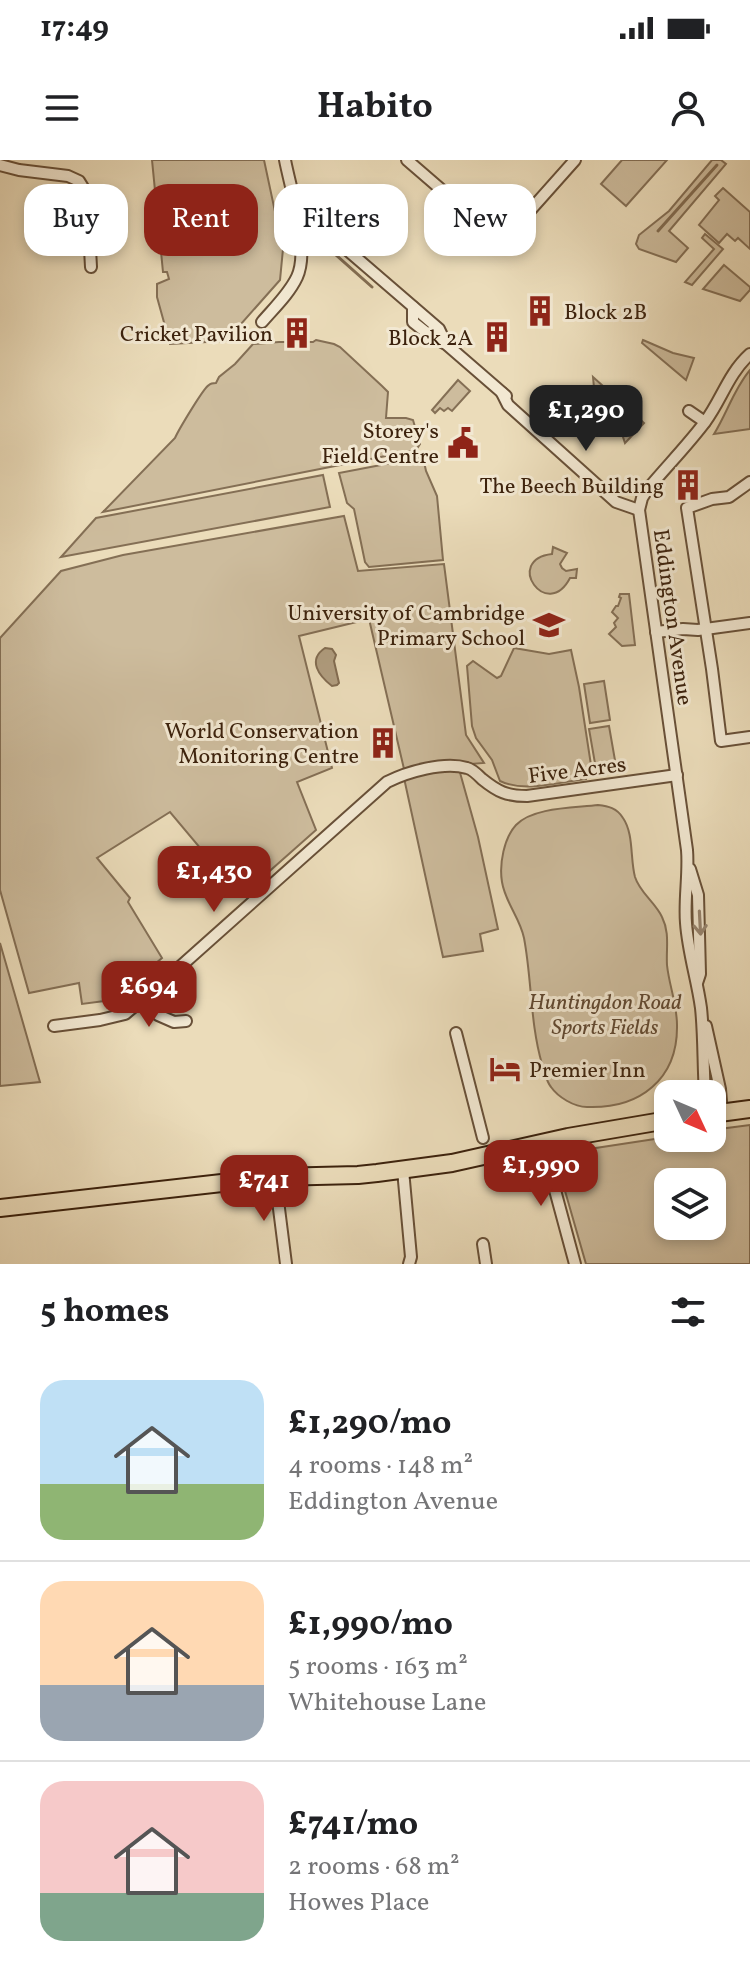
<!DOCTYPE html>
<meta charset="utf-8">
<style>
:root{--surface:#fff;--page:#f6f6f6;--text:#202124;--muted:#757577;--line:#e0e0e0;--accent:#8f2418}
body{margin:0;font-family:Vollkorn,serif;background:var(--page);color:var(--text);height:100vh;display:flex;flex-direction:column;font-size:30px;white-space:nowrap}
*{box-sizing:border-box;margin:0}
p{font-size:26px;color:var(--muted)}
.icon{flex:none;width:44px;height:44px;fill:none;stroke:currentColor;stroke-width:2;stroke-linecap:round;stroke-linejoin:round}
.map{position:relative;height:1104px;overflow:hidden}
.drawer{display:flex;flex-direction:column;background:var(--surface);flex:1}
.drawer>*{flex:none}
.top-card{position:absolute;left:24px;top:24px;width:702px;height:72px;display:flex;gap:16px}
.needle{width:52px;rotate:134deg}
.controls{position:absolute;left:654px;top:920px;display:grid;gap:16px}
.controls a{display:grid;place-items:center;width:72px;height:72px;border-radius:16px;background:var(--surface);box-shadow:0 4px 12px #0003;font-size:40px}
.price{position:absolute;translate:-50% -68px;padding:0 18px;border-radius:16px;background:var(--accent);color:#fff;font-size:26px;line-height:52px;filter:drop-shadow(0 2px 4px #0008)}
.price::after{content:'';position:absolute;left:50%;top:48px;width:24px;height:18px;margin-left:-12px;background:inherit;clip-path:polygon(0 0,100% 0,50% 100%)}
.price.current{background:#222;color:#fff}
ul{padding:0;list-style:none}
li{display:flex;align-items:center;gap:24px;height:200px;padding:0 40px}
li+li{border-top:2px solid var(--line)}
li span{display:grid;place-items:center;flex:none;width:224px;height:160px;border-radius:24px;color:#555}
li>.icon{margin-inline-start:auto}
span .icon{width:96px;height:96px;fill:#fffc;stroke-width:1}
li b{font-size:34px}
h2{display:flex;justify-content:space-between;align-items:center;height:96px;padding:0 40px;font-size:34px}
.pill{padding:0 28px;border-radius:24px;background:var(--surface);box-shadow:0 4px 12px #0003;font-size:28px;line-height:72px}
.pill.current{background:var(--accent);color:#fff}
.status{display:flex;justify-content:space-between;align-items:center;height:56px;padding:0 40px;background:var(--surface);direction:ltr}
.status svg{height:22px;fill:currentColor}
header{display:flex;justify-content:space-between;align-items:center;height:104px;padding:0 40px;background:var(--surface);font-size:36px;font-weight:700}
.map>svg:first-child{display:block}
.green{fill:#cdbc9d;stroke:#846f55;stroke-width:2;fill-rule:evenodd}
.water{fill:#b09d7f;stroke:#826c51;stroke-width:2}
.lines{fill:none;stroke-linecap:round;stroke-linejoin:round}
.stream{stroke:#826c51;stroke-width:3}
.minor-casing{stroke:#685038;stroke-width:14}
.primary-casing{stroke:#3c220d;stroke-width:20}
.minor{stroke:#f2e8d2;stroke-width:10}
.primary{stroke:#ebdcba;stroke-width:16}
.oneway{stroke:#978570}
.labels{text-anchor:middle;stroke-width:6;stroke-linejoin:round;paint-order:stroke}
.poi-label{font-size:22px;fill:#3c220d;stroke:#f2e8d2;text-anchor:end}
.street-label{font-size:22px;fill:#3c220d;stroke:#f2e8d2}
.park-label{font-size:22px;font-style:italic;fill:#604831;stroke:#f2e8d2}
</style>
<div class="status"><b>17:49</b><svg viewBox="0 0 49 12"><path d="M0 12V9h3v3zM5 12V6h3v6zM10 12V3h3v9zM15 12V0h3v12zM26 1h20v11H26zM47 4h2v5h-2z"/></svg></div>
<header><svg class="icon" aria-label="menu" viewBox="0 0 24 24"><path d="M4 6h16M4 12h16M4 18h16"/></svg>Habito<svg class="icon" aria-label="person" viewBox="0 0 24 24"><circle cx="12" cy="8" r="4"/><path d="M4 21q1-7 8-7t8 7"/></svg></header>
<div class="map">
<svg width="750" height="1104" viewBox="0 0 750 1104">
<rect width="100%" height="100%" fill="#ebdcba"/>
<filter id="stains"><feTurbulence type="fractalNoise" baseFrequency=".0025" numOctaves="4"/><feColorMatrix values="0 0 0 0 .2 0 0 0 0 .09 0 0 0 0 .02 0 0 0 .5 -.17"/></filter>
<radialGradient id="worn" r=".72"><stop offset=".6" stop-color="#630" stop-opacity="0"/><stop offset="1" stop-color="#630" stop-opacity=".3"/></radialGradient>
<g class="green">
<path d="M152 0H264L283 89 280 120 226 181 170 184 157 137V124L169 119 167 112H163Z"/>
<path d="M622 0H667L626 46 601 24Z"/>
<path d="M712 0H721L726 4 669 71 688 88 676 102 639 89 636 84 639 75 669 51Z"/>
<path d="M723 28 750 52V89L738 78 735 81 727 74 719 83 699 65 719 40 715 36Z"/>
<path d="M705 74 723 89 692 125 685 122 714 89 702 78Z"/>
<path d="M724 105 750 127V130L740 141 703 129Z"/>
<path d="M316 180 334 184 340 187 382 226 388 232 386 258H406L413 260 420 284 416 290 103 352 175 278C178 271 204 227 209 225 211 223 214 223 216 223L219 217 235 204 253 184 279 182H313Z"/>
<path d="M643 180 673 193 694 198 686 220 642 183Z"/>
<path d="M750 210V269L714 274C727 253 734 229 750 210Z"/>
<path d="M593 217 644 263 625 283 623 277 635 263 610 240 595 238Z"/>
<path d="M458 220 470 231 452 251 448 248 444 251 440 248 435 253 432 250Z"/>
<path d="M595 242 608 244 624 258 613 270 597 263Z"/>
<path d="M423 297 426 311 437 336 443 400 369 407 365 402 354 349 347 343 339 313Z"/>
<path d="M323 315 330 347 61 397 96 358Z"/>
<path d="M344 356 358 411 444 404 466 575 484 603 404 609 369 459 299 476 332 608 297 622 316 670 247 731 239 720H227L170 652 97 698 130 738 128 742 162 798 112 840 82 844 79 823 29 833 0 730V478L61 411 123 395Z"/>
<path d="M553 387 567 393 560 404 562 408 566 411 577 409 576 418H570C547 462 503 400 552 394Z"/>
<path d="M620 434H629L635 485 622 486 609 474 616 467 614 463 618 458 612 452 616 446H618L621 438 619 437Z"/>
<path d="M514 488 549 494 571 490 579 527 591 605 585 608 586 619C559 622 525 633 500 621L492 600 476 578 472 566 467 506 473 501 497 518 501 516Z"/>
<path d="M604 521 610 560 590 563 584 524Z"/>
<path d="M609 566 616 606 596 609 589 569Z"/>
<path d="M459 609 478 677 498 769 480 774 483 791 443 797 404 618 407 614Z"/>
<path d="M598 645C608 646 617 648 623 658 634 674 630 699 635 717 640 733 655 742 662 757 670 773 666 788 667 805 669 825 677 844 677 865 678 919 640 949 587 947 574 947 558 937 551 927 546 921 545 912 542 904 530 863 532 820 524 778 520 758 505 742 502 722 499 704 504 678 516 665 533 647 575 648 598 645Z"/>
<path d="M0 783 40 922 0 926Z"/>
<path d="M750 965V1104H586L557 1003 576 991 668 977 712 978V970ZM668 1022H712V1066H668Z"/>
</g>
<path class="water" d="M325 488 332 489 336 495 334 501 339 523 337 525 332 526C319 516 307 500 325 488Z"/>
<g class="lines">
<g class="stream">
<path d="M658 71 717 5"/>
<path d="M327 87 372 127"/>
</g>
<defs>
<g id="minor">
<path d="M407 0 502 82 575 0"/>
<path d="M0 5 19 10 68 16 79 21 87 34 91 107"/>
<path d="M299 73 320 72 331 76 439 169 446 184"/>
<path d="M413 147V162L432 177 446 184 506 236"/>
<path d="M262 162C274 148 289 134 297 117 310 89 291 31 285 0"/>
<path d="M502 233 508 245 616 342 639 350"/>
<path d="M689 251 705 262"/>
<path d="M750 322 729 337 712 339 687 348 712 509 721 581 750 577"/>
<path d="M656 472 683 469 698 470 750 463"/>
<path d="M690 709 698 735 700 814 697 823"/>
<path d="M154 830 158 855 174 862 186 861"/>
<path d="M54 866 100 860 125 854 154 830 387 622C407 612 444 601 467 608 472 609 478 615 482 619 498 632 507 636 527 636L677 615"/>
<path d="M706 866 720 929 722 953"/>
<path d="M456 873 483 978"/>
<path d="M705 934C703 905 704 876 701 848 697 819 688 792 686 763 684 739 689 714 687 690L639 350 642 338 647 330C666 307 687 286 705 262 722 239 728 214 750 194"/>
<path d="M542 982 575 1104"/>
<path d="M403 1010 411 1097 409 1104"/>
<path d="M275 1017 286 1104"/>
<path d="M483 1084 486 1104"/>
</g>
<g id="primary">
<path d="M712 954 750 949"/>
<path d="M0 1048 275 1017 358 1015 377 1013 452 1003 568 977 668 960"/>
</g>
</defs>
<use href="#minor" class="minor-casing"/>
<use href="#primary" class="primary-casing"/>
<use href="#minor" class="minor"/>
<use href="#primary" class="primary"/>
</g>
<defs><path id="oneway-shaft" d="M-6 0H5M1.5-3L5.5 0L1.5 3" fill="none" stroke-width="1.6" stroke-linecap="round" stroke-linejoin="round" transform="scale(2)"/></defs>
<use class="oneway" href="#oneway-shaft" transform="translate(700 763) rotate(87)"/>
<defs>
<symbol id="building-bare" viewBox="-9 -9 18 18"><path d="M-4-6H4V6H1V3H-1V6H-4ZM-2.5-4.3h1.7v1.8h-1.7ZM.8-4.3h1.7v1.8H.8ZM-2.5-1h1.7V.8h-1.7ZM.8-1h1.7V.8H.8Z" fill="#8f2418" stroke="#f2e8d2" stroke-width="2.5" paint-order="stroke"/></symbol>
<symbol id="civic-bare" viewBox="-9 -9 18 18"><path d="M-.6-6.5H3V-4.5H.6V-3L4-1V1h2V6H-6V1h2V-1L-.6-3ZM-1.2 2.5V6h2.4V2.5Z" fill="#8f2418" stroke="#f2e8d2" stroke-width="2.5" paint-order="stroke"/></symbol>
<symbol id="school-bare" viewBox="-9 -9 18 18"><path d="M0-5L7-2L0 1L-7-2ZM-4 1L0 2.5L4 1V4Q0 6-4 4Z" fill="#8f2418" stroke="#f2e8d2" stroke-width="2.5" paint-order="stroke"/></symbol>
<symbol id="hotel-bare" viewBox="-9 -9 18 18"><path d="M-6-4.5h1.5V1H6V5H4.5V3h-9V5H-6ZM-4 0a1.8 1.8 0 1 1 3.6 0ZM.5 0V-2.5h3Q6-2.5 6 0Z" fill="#8f2418" stroke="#f2e8d2" stroke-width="2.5" paint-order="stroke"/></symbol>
</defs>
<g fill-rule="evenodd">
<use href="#building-bare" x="518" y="129" width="44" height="44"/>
<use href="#building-bare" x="275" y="151" width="44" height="44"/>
<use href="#building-bare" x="475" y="155" width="44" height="44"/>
<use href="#civic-bare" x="441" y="261" width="44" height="44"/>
<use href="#building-bare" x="666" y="303" width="44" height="44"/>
<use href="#school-bare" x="527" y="443" width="44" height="44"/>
<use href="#building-bare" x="361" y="561" width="44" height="44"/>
<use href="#hotel-bare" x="483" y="887" width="44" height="44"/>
</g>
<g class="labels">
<g class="poi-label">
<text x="564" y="159" text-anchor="start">Block 2B</text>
<text x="273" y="181">Cricket Pavilion</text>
<text x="473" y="185">Block 2A</text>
<text x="439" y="278">Storey's<tspan x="439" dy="25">Field Centre</tspan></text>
<text x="664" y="333">The Beech Building</text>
<text x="525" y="460">University of Cambridge<tspan x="525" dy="25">Primary School</tspan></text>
<text x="359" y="578">World Conservation<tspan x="359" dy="25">Monitoring Centre</tspan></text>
<text x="529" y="917" text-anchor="start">Premier Inn</text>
</g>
<g class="street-label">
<text transform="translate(674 457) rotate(82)" y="8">Eddington Avenue</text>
<text transform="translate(577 609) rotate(-7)" y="8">Five Acres</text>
</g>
<g class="park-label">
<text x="605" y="849">Huntingdon Road<tspan x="605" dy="25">Sports Fields</tspan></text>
</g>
</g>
<rect width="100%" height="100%" filter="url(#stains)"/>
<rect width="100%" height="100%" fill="url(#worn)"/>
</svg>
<div class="controls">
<a><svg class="needle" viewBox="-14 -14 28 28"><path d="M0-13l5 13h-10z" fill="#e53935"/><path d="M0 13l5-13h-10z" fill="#757577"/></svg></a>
<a><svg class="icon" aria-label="layers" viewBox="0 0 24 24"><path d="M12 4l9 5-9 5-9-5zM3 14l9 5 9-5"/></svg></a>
</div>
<b class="price current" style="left:586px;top:293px">£1,290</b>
<b class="price" style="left:214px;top:754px">£1,430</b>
<b class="price" style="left:149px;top:869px">£694</b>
<b class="price" style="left:541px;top:1048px">£1,990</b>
<b class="price" style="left:264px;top:1063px">£741</b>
<div class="top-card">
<a class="pill">Buy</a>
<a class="pill current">Rent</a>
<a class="pill">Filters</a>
<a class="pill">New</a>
</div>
</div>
<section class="drawer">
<h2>5 homes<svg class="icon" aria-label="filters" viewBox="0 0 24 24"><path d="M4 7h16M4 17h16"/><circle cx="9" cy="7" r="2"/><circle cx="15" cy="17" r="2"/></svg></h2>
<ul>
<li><span style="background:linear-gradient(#bfe0f5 65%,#8fb573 0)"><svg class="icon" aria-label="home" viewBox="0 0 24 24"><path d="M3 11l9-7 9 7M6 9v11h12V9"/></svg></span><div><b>£1,290/mo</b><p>4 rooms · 148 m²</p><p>Eddington Avenue</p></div></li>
<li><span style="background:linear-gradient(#ffd9b3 65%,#9aa5b1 0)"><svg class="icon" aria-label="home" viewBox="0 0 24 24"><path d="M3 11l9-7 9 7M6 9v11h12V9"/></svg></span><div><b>£1,990/mo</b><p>5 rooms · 163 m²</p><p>Whitehouse Lane</p></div></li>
<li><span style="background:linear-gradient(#f6c9c9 70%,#7fa58c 0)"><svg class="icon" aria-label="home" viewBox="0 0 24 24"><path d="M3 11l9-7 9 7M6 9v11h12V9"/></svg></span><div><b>£741/mo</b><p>2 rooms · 68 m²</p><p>Howes Place</p></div></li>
</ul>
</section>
